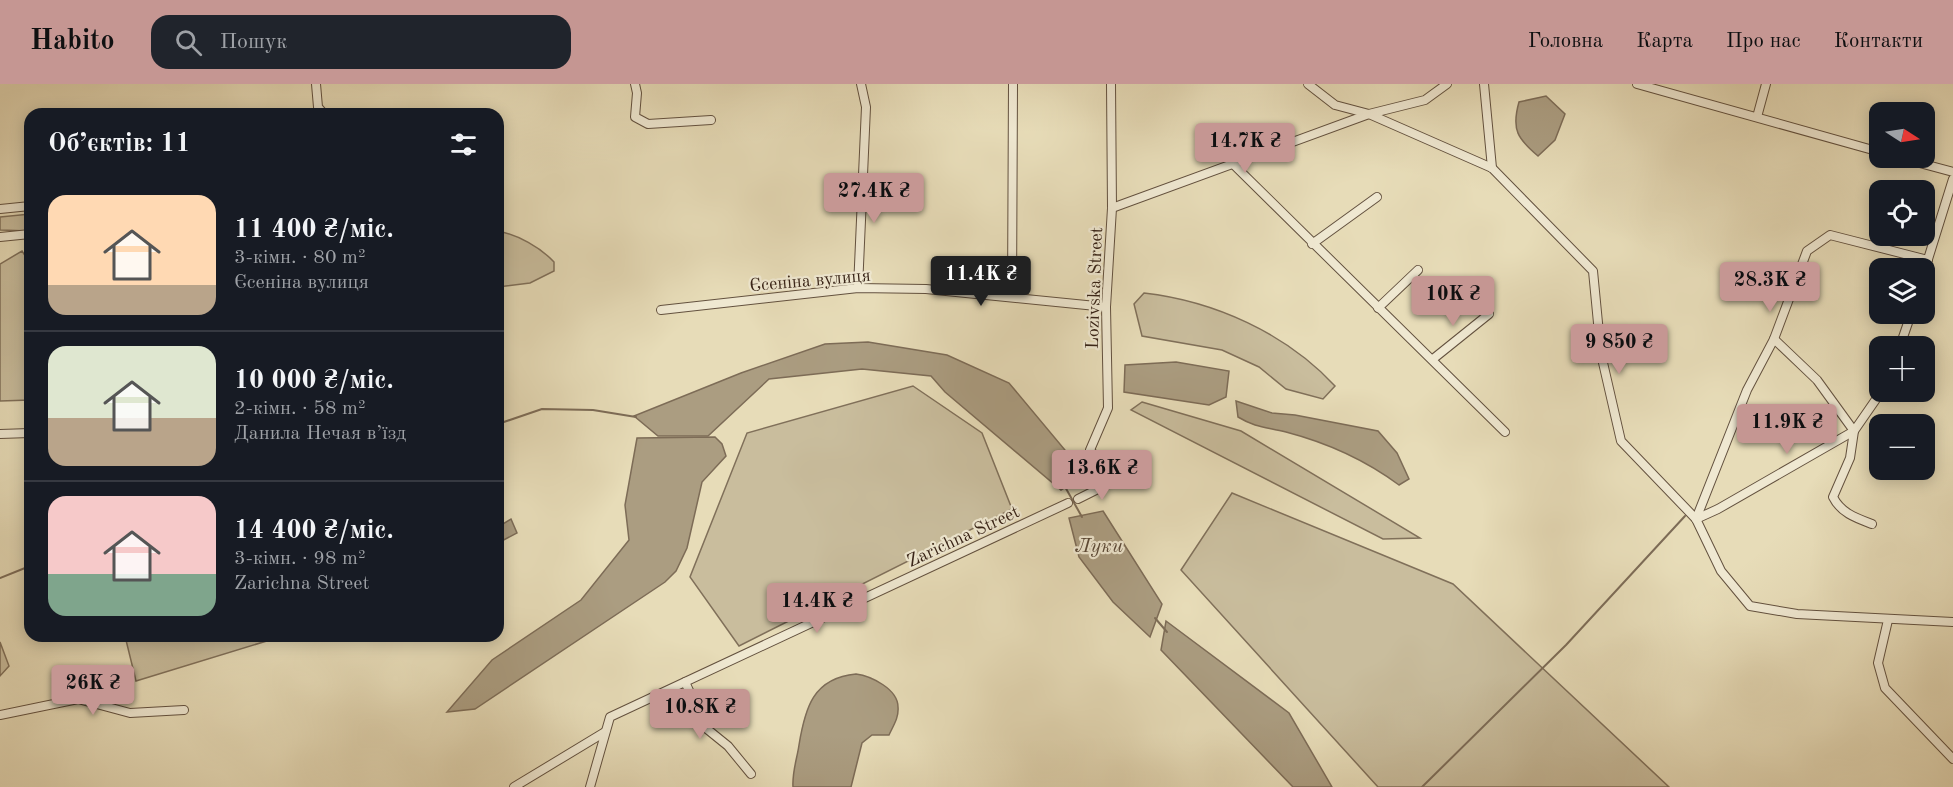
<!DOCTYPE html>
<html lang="uk">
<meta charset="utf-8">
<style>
:root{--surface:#171b24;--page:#20242c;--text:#f1f3f6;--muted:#9ea1a6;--line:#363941;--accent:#c59692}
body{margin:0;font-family:"Old Standard TT",serif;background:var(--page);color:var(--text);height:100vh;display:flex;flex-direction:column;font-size:22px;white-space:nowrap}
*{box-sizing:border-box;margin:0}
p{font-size:20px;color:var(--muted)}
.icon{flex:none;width:33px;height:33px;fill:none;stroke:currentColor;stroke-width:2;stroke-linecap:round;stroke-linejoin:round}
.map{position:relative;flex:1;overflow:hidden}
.details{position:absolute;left:24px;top:24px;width:480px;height:534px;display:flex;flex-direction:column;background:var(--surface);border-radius:18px;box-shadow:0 3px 15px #0003}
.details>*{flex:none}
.needle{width:39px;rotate:102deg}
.controls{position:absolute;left:1869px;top:18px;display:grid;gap:12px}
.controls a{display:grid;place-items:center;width:66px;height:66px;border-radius:12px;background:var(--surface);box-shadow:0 3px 15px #0003;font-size:30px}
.price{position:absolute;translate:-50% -51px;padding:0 14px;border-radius:6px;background:var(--accent);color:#111;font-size:20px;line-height:39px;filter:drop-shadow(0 2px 3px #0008)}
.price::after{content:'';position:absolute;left:50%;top:36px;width:18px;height:14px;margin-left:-9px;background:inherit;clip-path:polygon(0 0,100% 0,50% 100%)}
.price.on{background:#222;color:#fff}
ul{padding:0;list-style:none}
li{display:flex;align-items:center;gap:18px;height:150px;padding:0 24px}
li+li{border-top:2px solid var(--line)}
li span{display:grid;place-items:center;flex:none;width:168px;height:120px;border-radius:18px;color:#555}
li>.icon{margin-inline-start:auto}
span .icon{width:72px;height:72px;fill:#fffc;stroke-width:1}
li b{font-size:26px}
h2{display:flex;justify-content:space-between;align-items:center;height:72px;padding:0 24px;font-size:26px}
header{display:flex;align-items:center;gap:36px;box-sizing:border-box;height:84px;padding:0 30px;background:var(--accent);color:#111}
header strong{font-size:28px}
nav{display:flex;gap:33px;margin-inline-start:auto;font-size:21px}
.search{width:420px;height:54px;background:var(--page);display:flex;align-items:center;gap:15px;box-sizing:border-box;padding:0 21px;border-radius:18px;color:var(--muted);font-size:22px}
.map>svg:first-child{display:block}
.green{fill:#c9bd9d;stroke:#80705a;stroke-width:1.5}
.water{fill:#ab9d81;stroke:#7d6c57;stroke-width:1.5}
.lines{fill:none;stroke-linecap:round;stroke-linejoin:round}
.stream{stroke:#7d6c57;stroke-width:2}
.street-casing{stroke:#63513f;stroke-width:10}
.street{stroke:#efe8d1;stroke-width:8}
.labels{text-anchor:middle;stroke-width:4.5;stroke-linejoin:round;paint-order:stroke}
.street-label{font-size:18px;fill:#372317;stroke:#efe8d1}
.water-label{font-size:20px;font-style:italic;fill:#5a4837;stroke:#efe8d1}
</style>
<header>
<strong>Habito</strong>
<div class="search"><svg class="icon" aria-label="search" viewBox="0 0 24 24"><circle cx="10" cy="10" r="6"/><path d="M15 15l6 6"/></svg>Пошук</div>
<nav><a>Головна</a><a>Карта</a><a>Про нас</a><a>Контакти</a></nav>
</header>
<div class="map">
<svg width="1953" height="703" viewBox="0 0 1953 703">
<rect width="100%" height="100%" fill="#e7dcb8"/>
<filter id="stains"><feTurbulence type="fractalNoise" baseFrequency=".00333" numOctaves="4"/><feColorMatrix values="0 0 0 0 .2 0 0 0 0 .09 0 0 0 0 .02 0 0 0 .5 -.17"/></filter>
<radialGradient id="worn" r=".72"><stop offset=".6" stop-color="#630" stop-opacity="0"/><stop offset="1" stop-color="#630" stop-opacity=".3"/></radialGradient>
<g class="green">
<path d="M30 130V147L0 146V133Z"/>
<path d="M498 147C518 151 540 163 554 178V187L530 199 498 203Z"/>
<path d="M22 167 30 179V316L0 317V180Z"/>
<path d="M1144 209C1214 217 1286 249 1335 302L1323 315 1286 305 1259 283 1222 266 1142 252 1134 220Z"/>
<path d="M913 302 982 349 1012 425 739 562 690 493 747 349Z"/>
<path d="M1142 318 1241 347 1420 454 1383 455 1131 326Z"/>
<path d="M1232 409 1453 500 1669 703H1378L1181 486Z"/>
<path d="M125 552H283L136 597Z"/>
<path d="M0 558 9 582 0 592Z"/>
</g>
<g class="water">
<path d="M1546 12 1565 30 1555 56 1538 72C1518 55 1511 46 1519 18Z"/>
<path d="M868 258 947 271 1009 299 1085 390 1061 406 945 308 931 292 862 285 769 295 708 352H658L634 332 741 289 825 260Z"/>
<path d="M1176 278 1229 287 1226 313 1209 321 1124 308 1125 281Z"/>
<path d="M1236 317 1272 329 1295 331 1378 347 1397 369 1409 395 1399 401C1364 375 1328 359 1286 348 1267 343 1256 344 1238 333Z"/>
<path d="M715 353 722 360 726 372 702 398 687 464 676 487 665 498 475 625 447 628 492 576 581 516 629 456 625 421 637 354Z"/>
<path d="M1103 427 1162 520 1150 553 1113 518 1079 473 1069 434Z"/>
<path d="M511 435 517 449 498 459V443Z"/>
<path d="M1166 537 1289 629 1332 703H1293L1161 566Z"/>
<path d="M856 590C871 592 898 605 898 623 899 634 893 642 889 651H872L862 659 851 703H793C792 688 797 675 799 661 805 624 813 594 856 590Z"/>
</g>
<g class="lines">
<g class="stream">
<path d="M498 340 542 325 593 326 636 333"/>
<path d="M1064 401 1082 433"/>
<path d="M0 494 30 482"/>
<path d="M1155 534 1167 548"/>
<path d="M1422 703 1566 561 1685 432"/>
</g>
<defs>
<g id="street">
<path d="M316 0 318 23 324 30"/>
<path d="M635 0 637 9 635 33 648 40 711 36"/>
<path d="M1308 0 1335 21 1369 30 1492 84 1593 187 1601 270 1621 357 1696 435 1721 487 1750 522 1797 530 1953 538"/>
<path d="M1484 0 1492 84"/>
<path d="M1637 0 1880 68"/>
<path d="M1757 33 1766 0"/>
<path d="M1901 74 1953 88"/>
<path d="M1234 81 1505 348"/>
<path d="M1112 124 1369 30 1425 16 1447 0"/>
<path d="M0 125 30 122"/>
<path d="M0 153 30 150"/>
<path d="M1312 160 1377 113"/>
<path d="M1924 188 1953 95"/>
<path d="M858 204 866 23 861 0"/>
<path d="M1012 213 1013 0"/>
<path d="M1378 224 1418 186"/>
<path d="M661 226 858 204 926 205 1106 223"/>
<path d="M1774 255 1817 296 1854 347 1850 374 1833 413C1841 429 1856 434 1872 440"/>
<path d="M1900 262 1911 230"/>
<path d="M1433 275 1489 230"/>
<path d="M0 350 30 349"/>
<path d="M1078 415 1116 396 1090 366 1108 324 1106 223 1112 124 1111 0"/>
<path d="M1696 435 1747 306 1774 255 1807 167 1830 151 1928 176"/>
<path d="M1696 435 1718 425 1854 347 1881 308"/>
<path d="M1888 536 1878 579 1885 604 1953 675"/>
<path d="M685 598 707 645 728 662 751 690"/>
<path d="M0 631 78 615 130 629 184 626"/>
<path d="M514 703 605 648"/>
<path d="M590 703 610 633 1068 419"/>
</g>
</defs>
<use href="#street" class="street-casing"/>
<use href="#street" class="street"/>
</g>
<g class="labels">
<g class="street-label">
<text transform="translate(810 196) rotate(-5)" y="6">Єсеніна вулиця</text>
<text transform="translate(1094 204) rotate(-88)" y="6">Lozivska Street</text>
<text transform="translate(963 452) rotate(-25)" y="6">Zarichna Street</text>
</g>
<g class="water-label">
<text x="1099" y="468">Луки</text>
</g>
</g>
<rect width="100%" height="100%" filter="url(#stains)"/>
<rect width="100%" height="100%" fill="url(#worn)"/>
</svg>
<div class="controls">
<a><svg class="needle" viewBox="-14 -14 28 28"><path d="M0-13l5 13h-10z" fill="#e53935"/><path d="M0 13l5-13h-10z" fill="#9ea1a6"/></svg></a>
<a><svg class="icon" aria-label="locate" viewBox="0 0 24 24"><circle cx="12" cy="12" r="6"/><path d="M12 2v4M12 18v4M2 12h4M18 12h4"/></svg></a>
<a><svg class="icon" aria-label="layers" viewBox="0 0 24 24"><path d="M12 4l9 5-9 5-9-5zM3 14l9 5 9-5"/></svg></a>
<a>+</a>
<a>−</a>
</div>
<b class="price" style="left:1245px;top:90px">14.7K ₴</b>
<b class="price" style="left:874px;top:140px">27.4K ₴</b>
<b class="price on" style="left:981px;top:223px">11.4K ₴</b>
<b class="price" style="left:1770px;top:229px">28.3K ₴</b>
<b class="price" style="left:1453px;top:243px">10K ₴</b>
<b class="price" style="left:1619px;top:291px">9 850 ₴</b>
<b class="price" style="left:1787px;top:371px">11.9K ₴</b>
<b class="price" style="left:1102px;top:417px">13.6K ₴</b>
<b class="price" style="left:817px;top:550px">14.4K ₴</b>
<b class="price" style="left:93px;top:632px">26K ₴</b>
<b class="price" style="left:700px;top:656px">10.8K ₴</b>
<section class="details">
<h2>Об’єктів: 11<svg class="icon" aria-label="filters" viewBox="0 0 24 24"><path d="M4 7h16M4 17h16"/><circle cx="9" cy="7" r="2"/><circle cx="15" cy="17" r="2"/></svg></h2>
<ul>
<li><span style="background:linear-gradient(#ffd9b3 75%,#b9a48a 0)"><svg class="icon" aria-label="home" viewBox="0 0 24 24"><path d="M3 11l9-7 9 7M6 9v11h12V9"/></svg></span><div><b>11 400 ₴/міс.</b><p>3-кімн. · 80 m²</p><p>Єсеніна вулиця</p></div></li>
<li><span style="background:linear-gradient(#dfe7d0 60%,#b9a48a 0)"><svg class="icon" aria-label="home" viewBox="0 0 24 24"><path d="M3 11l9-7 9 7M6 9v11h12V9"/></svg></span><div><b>10 000 ₴/міс.</b><p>2-кімн. · 58 m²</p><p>Данила Нечая в’їзд</p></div></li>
<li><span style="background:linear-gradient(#f6c9c9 65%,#7fa58c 0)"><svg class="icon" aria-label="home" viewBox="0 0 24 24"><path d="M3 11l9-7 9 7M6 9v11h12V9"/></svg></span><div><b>14 400 ₴/міс.</b><p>3-кімн. · 98 m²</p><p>Zarichna Street</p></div></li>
</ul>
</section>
</div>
